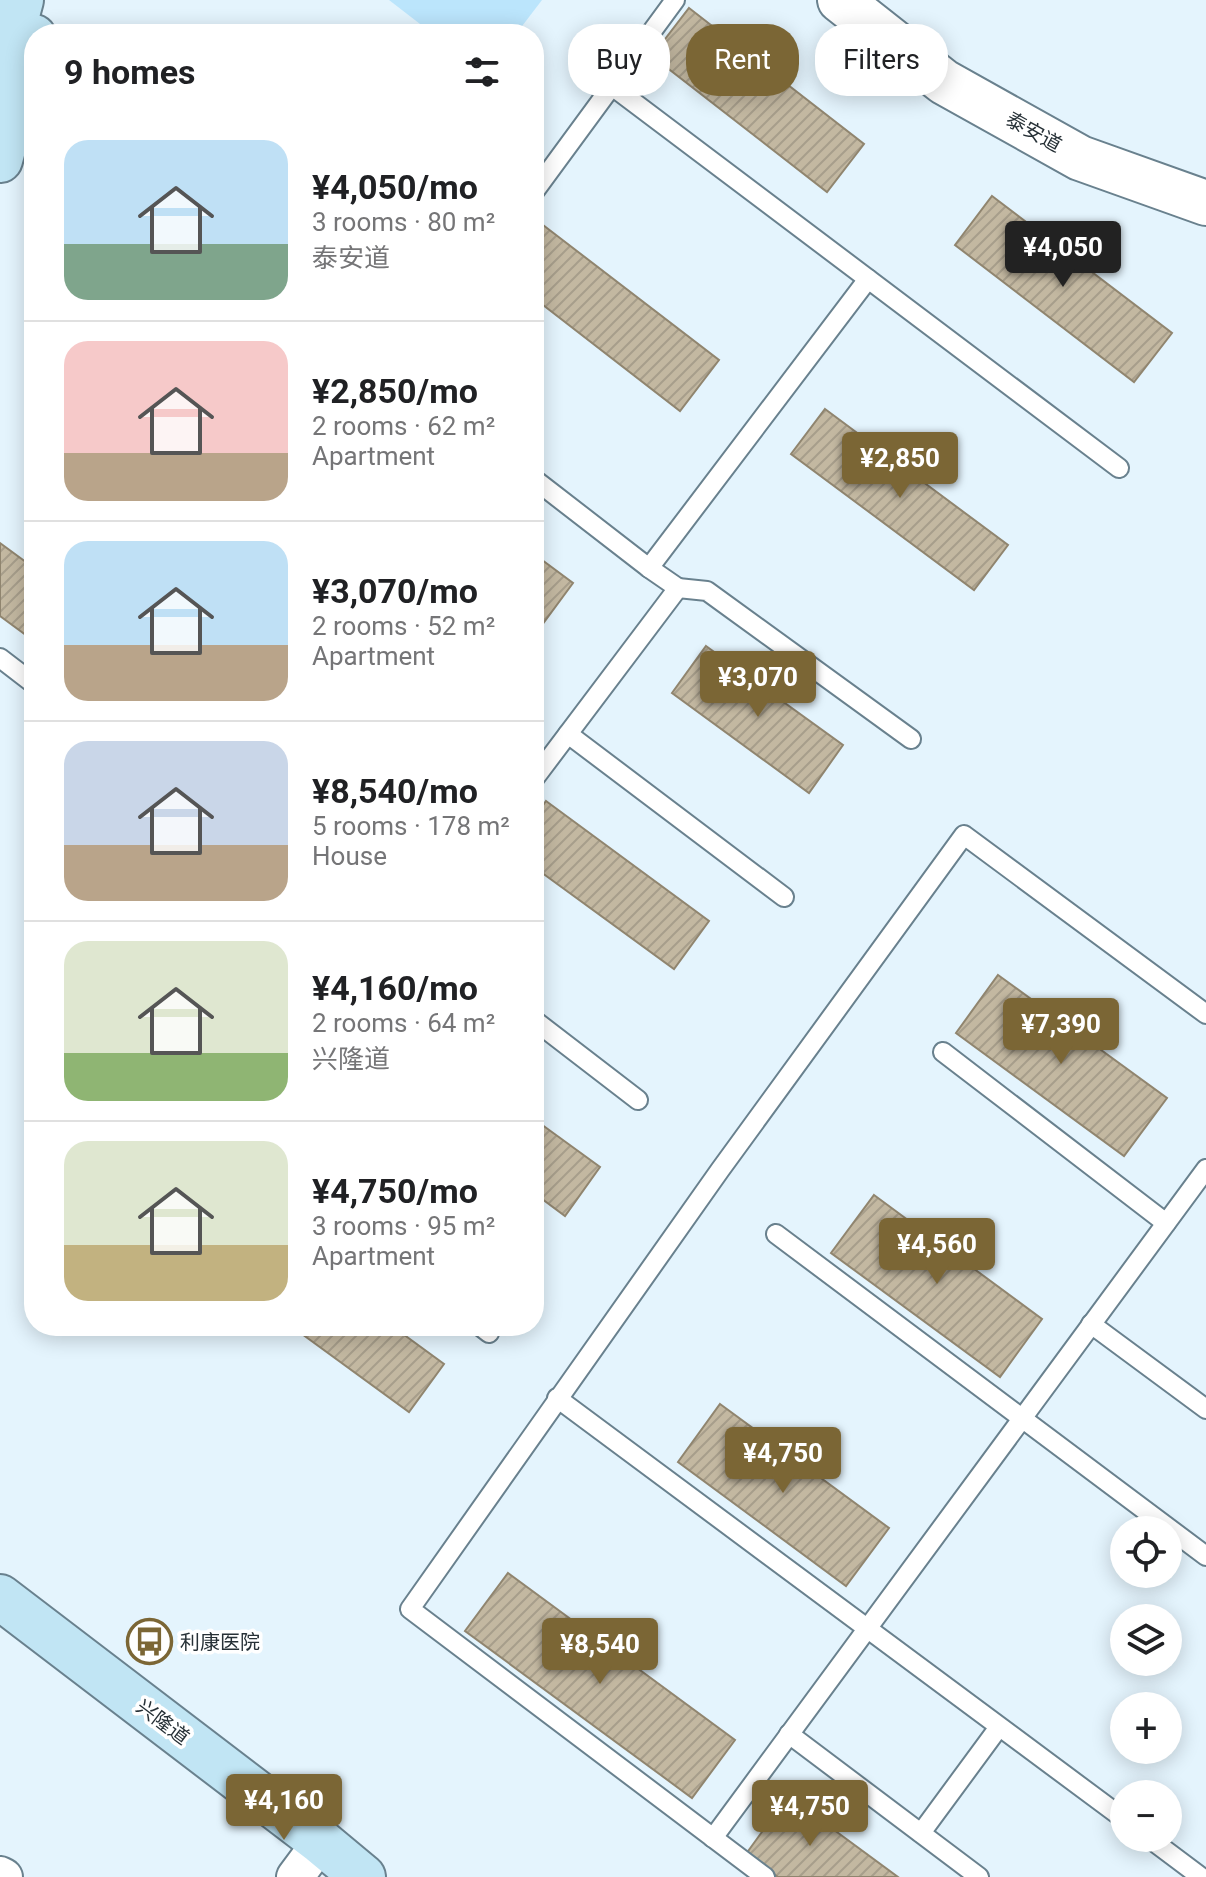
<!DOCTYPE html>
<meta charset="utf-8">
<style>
:root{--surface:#fff;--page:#f2f2f2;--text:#202124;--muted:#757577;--line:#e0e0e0;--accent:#7b6635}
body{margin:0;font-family:Roboto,"Noto Sans SC",sans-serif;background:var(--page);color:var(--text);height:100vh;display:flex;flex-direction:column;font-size:30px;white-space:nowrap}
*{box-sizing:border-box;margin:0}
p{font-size:26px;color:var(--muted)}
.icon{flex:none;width:44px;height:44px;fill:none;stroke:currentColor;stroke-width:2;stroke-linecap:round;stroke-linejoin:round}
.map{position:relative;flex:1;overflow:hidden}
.sheet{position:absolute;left:24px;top:24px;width:520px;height:1312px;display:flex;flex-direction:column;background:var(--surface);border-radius:32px;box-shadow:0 4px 20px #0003}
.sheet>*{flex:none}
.banner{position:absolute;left:568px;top:24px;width:518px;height:72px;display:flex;gap:16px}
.fabs{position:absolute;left:1110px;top:1516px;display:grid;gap:16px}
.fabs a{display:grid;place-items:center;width:72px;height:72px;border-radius:50%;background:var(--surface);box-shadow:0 4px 20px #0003;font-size:40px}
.price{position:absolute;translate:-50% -68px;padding:0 18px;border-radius:8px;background:var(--accent);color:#fff;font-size:26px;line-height:52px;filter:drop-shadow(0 2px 4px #0008)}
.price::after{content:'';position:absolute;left:50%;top:48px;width:24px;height:18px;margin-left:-12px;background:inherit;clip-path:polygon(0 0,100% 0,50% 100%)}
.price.active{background:#222;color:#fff}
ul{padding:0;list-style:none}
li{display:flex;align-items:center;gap:24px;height:200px;padding:0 40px}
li+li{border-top:2px solid var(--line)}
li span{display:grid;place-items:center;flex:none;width:224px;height:160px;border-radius:24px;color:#555}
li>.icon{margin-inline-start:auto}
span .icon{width:96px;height:96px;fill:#fffc;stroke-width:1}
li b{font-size:34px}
h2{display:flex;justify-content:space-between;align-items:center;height:96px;padding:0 40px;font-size:34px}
.pill{padding:0 28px;border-radius:32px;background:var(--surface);box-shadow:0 4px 20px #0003;font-size:28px;line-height:72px}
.pill.active{background:var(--accent);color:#fff}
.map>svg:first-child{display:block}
.green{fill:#bbe5fc}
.building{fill:url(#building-hatch);stroke:#90856f;stroke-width:2}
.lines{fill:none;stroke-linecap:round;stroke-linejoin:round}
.service-casing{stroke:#69818e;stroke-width:22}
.minor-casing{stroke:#69818e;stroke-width:40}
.tertiary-casing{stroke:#69818e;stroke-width:48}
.secondary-casing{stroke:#69818e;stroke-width:48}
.service{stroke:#fff;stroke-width:18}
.minor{stroke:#fff;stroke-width:36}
.tertiary{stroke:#fff;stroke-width:44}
.secondary{stroke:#c1e5f4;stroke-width:44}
.labels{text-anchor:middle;stroke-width:7;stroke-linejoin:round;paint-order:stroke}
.street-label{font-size:20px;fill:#263036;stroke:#fff}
.poi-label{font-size:20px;fill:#263036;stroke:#fff;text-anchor:start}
</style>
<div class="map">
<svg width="1206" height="1877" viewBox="0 0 1206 1877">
<defs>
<pattern id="building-hatch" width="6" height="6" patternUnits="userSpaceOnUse" patternTransform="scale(2)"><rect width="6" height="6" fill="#c3b8a1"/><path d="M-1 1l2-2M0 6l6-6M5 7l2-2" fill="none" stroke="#a79e8b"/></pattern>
</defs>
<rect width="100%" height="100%" fill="#e4f4fd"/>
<path class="green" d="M389 0H542L516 34H433Z"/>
<g class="building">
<path d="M689 8 864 144 827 192 652 56Z"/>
<path d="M992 196 1172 333 1134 382 955 245Z"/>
<path d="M543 225 719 360 680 411 534 298V236Z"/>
<path d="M825 409 1008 545 974 590 791 454Z"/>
<path d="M0 543 34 568V641L0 616Z"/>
<path d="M534 554 573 583 539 629 534 625Z"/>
<path d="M706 646 843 745 809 793 672 693Z"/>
<path d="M546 801 709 921 674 969 534 867V818Z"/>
<path d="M998 975 1167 1098 1124 1156 956 1033Z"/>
<path d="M534 1119 600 1167 565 1216 534 1193Z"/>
<path d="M874 1195 1042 1319 1000 1377 831 1253Z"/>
<path d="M291 1326H392L444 1364 409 1412Z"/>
<path d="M720 1404 889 1528 846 1586 678 1462Z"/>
<path d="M508 1573 735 1740 692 1798 465 1631Z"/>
<path d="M788 1796 898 1877H778L746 1854Z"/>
</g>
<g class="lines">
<defs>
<g id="service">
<path d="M612 86 1119 468"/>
<path d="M534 192 675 0"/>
<path d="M534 479 649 568 678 588 534 779"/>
<path d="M649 568 868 279"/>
<path d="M678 588 707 591 911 739"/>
<path d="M0 658 34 684"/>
<path d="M568 734 784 897"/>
<path d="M534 1020 638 1100"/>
<path d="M943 1052 1166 1223"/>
<path d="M776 1234 1206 1556"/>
<path d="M1091 1324 1206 1409"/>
<path d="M480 1326 489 1333"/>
<path d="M557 1398 1124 1819"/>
<path d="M789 1734 979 1877"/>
<path d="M921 1833 999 1727"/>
<path d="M713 1838 1206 1169"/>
<path d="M1149 1838 1201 1877"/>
<path d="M765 1877 410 1609 720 1170 964 835 1206 1014"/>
</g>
<g id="minor">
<path d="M0 1875 4 1877"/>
<path d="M295 1877 321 1842"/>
</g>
<path id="tertiary" d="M840 0 944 82 1080 158 1206 203"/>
<g id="secondary">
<path d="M3 67 21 0"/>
<path d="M0 160 34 37"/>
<path d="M0 1597 321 1842 363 1877"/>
</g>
</defs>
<use href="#service" class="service-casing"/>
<use href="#minor" class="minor-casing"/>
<use href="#tertiary" class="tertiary-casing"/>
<use href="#secondary" class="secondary-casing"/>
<use href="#service" class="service"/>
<use href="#minor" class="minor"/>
<use href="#tertiary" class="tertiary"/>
<use href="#secondary" class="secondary"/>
</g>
<defs>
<symbol id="bus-ring" viewBox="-11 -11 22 22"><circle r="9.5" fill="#fff" stroke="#7b6635" stroke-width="1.5"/><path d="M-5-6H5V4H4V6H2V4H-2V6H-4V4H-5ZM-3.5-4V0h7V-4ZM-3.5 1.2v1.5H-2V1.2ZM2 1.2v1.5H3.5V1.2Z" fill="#7b6635"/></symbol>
</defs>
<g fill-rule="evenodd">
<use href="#bus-ring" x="124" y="1616" width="51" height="51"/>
</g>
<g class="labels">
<g class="street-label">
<text transform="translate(1034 132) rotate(29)" y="7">泰安道</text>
<text transform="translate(163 1722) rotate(37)" y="7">兴隆道</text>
</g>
<g class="poi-label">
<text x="180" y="1649">利康医院</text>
</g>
</g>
</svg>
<div class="fabs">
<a><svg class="icon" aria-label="locate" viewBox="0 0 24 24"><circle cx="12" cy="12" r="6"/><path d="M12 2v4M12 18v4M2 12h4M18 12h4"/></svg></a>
<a><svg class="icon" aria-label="layers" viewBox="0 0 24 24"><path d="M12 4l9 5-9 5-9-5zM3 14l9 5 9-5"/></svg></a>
<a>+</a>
<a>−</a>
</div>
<b class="price active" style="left:1063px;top:289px">¥4,050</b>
<b class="price" style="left:900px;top:500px">¥2,850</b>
<b class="price" style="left:758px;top:719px">¥3,070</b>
<b class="price" style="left:1061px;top:1066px">¥7,390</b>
<b class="price" style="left:937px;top:1286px">¥4,560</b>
<b class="price" style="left:783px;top:1495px">¥4,750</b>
<b class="price" style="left:600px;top:1686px">¥8,540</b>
<b class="price" style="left:284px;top:1842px">¥4,160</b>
<b class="price" style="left:810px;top:1848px">¥4,750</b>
<div class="banner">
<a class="pill">Buy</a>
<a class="pill active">Rent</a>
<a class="pill">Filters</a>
</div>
<section class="sheet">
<h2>9 homes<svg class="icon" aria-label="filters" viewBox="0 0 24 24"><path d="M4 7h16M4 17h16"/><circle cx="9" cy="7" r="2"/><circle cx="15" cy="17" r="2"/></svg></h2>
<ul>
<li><span style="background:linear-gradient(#bfe0f5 65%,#7fa58c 0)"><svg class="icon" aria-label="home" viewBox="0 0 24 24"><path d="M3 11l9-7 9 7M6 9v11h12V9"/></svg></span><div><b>¥4,050/mo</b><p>3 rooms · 80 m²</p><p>泰安道</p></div></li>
<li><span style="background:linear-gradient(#f6c9c9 70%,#b9a48a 0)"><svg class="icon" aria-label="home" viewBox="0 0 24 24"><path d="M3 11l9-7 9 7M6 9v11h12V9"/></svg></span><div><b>¥2,850/mo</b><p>2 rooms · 62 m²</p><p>Apartment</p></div></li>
<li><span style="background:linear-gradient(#bfe0f5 65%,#b9a48a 0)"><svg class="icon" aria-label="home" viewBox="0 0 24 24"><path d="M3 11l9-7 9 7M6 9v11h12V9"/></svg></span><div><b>¥3,070/mo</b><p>2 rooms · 52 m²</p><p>Apartment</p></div></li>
<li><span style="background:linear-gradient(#c9d6e8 65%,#b9a48a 0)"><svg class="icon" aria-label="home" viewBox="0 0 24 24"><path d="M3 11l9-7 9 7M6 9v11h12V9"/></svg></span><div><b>¥8,540/mo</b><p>5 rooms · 178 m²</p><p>House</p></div></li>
<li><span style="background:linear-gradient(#dfe7d0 70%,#8fb573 0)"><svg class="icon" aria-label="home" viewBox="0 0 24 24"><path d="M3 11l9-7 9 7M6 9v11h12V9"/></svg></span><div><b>¥4,160/mo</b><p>2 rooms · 64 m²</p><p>兴隆道</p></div></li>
<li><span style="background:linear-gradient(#dfe7d0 65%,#c2b280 0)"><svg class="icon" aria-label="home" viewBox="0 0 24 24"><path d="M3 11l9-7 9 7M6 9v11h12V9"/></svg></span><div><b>¥4,750/mo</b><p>3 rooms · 95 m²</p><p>Apartment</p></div></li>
</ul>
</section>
</div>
